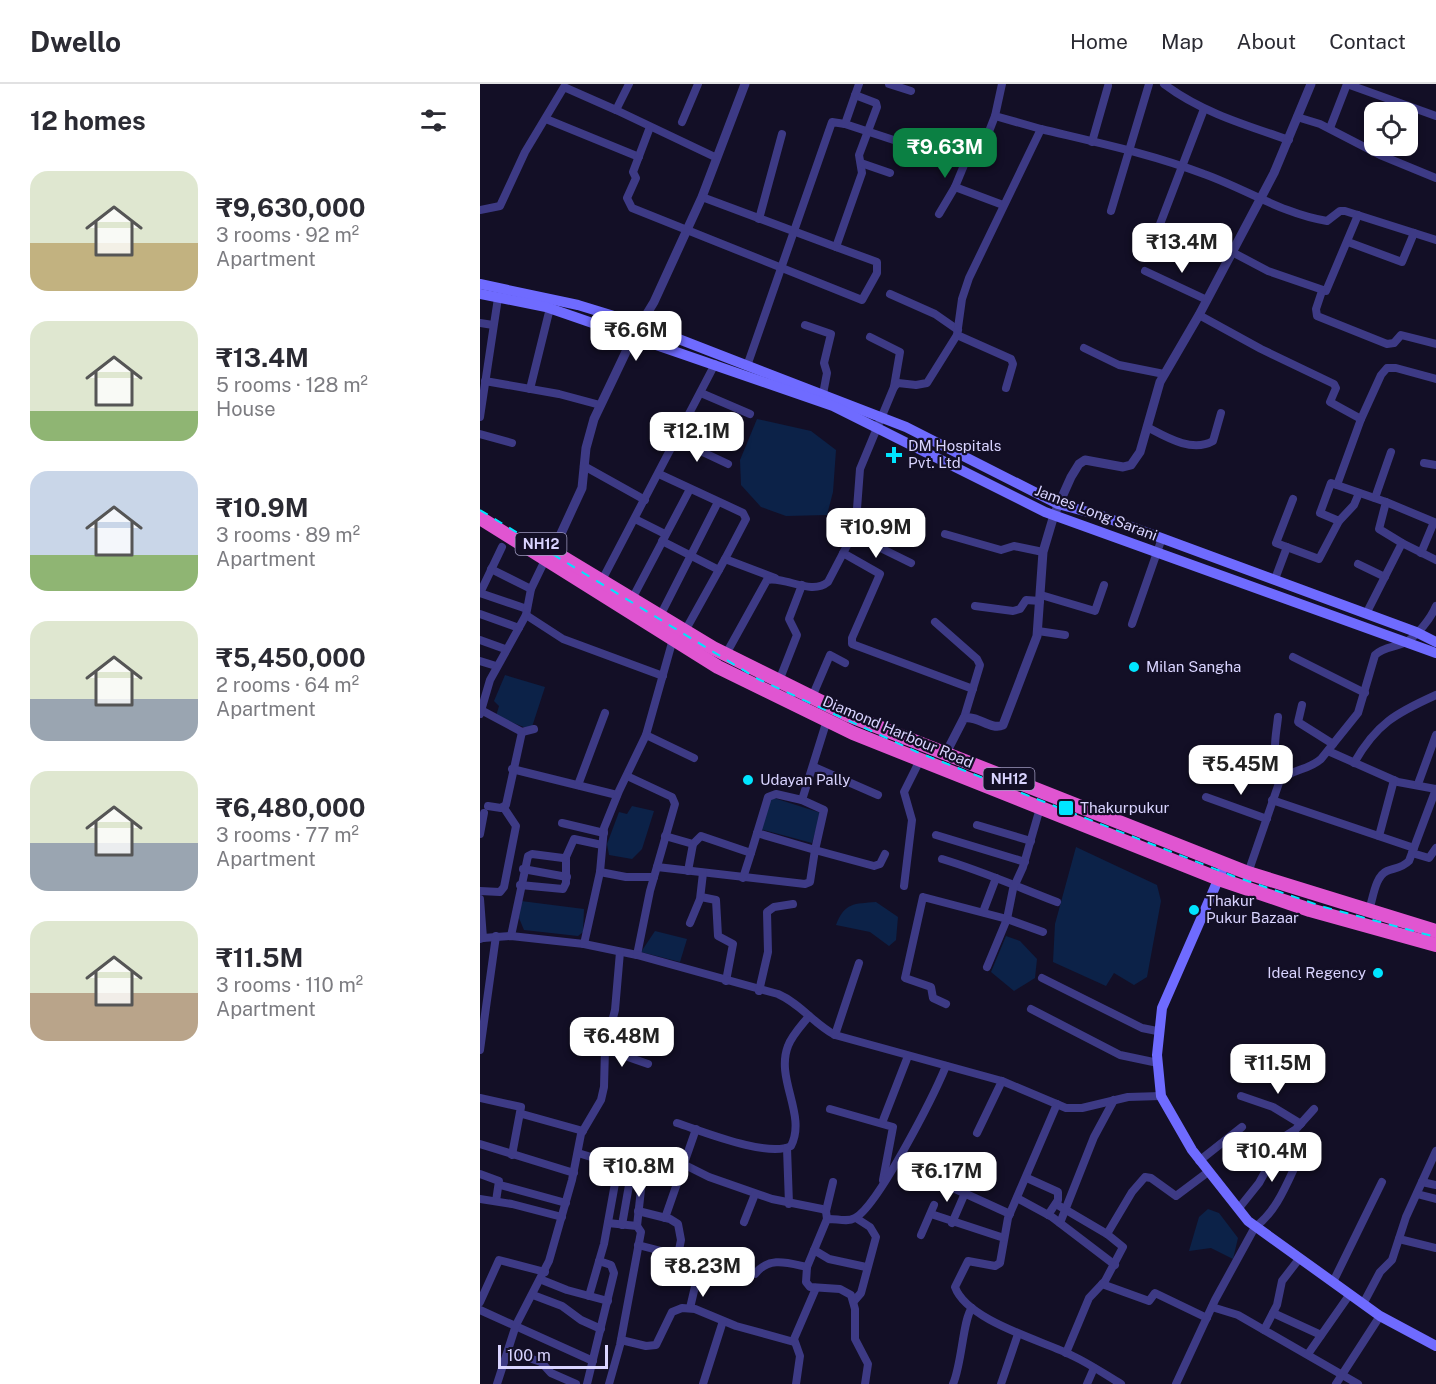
<!DOCTYPE html>
<meta charset="utf-8">
<style>
:root{--surface:#fff;--page:#f2f2f3;--text:#2b2b33;--muted:#7c7c81;--line:#e1e1e2;--accent:#0b8043}
body{margin:0;font-family:"Public Sans",sans-serif;background:var(--page);color:var(--text);height:100vh;display:flex;flex-direction:column;font-size:22px;white-space:nowrap}
*{box-sizing:border-box;margin:0}
p{font-size:20px;color:var(--muted)}
.icon{flex:none;width:33px;height:33px;fill:none;stroke:currentColor;stroke-width:2;stroke-linecap:round;stroke-linejoin:round}
.map{position:relative;flex:1;overflow:hidden}
.sheet{display:flex;flex-direction:column;background:var(--surface);width:480px}
.sheet>*{flex:none}
.fabs{position:absolute;left:884px;top:18px;display:grid;gap:12px}
.fabs a{display:grid;place-items:center;width:54px;height:54px;border-radius:12px;background:var(--surface);box-shadow:0 3px 9px #0003;font-size:30px}
.scale{position:absolute;left:18px;bottom:15px;width:110px;box-sizing:border-box;padding-left:6px;border:3px solid #d9d4ff;border-top:0;font-size:16px;line-height:21px;white-space:nowrap;color:#d9d4ff;-webkit-text-stroke:4px #130f26;paint-order:stroke}
.price{position:absolute;translate:-50% -51px;padding:0 14px;border-radius:12px;background:#fff;color:#222;font-size:20px;line-height:39px;filter:drop-shadow(0 2px 3px #0008)}
.price::after{content:'';position:absolute;left:50%;top:36px;width:18px;height:14px;margin-left:-9px;background:inherit;clip-path:polygon(0 0,100% 0,50% 100%)}
.price.current{background:var(--accent);color:#fff}
ul{padding:0;list-style:none}
li{display:flex;align-items:center;gap:18px;height:150px;padding:0 30px}
li span{display:grid;place-items:center;flex:none;width:168px;height:120px;border-radius:18px;color:#555}
li>.icon{margin-inline-start:auto}
span .icon{width:72px;height:72px;fill:#fffc;stroke-width:1}
li b{font-size:26px}
h2{display:flex;justify-content:space-between;align-items:center;height:72px;padding:0 30px;font-size:26px}
header{display:flex;align-items:center;gap:36px;box-sizing:border-box;height:84px;padding:0 30px;background:var(--surface);border-bottom:2px solid var(--line)}
header strong{font-size:28px}
nav{display:flex;gap:33px;margin-inline-start:auto;font-size:21px}
main{display:flex;flex:1;min-height:0}
.map>svg:first-child{display:block}
.water{fill:#0c2248}
.lines{fill:none;stroke-linecap:round;stroke-linejoin:round}
.minor{stroke:#3d3a85;stroke-width:8}
.tertiary{stroke:#3d3a85;stroke-width:9}
.secondary{stroke:#6f6bff;stroke-width:10}
.trunk{stroke:#e055d1;stroke-width:14}
.rail{stroke:#00e5ff;stroke-width:2;stroke-dasharray:9 8;stroke-linecap:butt}
.poi-dot{fill:#00e5ff;stroke:#130f26;stroke-width:2}
.labels{text-anchor:middle;stroke-width:4.5;stroke-linejoin:round;paint-order:stroke}
.shield{fill:#130f26;stroke:#9e99be;stroke-width:1.5}
.shield-label{font-size:14px;font-weight:bold;fill:#d9d4ff}
.poi-label{font-size:15px;fill:#d9d4ff;stroke:#130f26;text-anchor:start}
.street-label{font-size:15px;fill:#d9d4ff;stroke:#130f26}
</style>
<header>
<strong>Dwello</strong>
<nav><a>Home</a><a>Map</a><a>About</a><a>Contact</a></nav>
</header>
<main>
<section class="sheet">
<h2>12 homes<svg class="icon" aria-label="filters" viewBox="0 0 24 24"><path d="M4 7h16M4 17h16"/><circle cx="9" cy="7" r="2"/><circle cx="15" cy="17" r="2"/></svg></h2>
<ul>
<li><span style="background:linear-gradient(#dfe7d0 60%,#c2b280 0)"><svg class="icon" aria-label="home" viewBox="0 0 24 24"><path d="M3 11l9-7 9 7M6 9v11h12V9"/></svg></span><div><b>₹9,630,000</b><p>3 rooms · 92 m²</p><p>Apartment</p></div></li>
<li><span style="background:linear-gradient(#dfe7d0 75%,#8fb573 0)"><svg class="icon" aria-label="home" viewBox="0 0 24 24"><path d="M3 11l9-7 9 7M6 9v11h12V9"/></svg></span><div><b>₹13.4M</b><p>5 rooms · 128 m²</p><p>House</p></div></li>
<li><span style="background:linear-gradient(#c9d6e8 70%,#8fb573 0)"><svg class="icon" aria-label="home" viewBox="0 0 24 24"><path d="M3 11l9-7 9 7M6 9v11h12V9"/></svg></span><div><b>₹10.9M</b><p>3 rooms · 89 m²</p><p>Apartment</p></div></li>
<li><span style="background:linear-gradient(#dfe7d0 65%,#9aa5b1 0)"><svg class="icon" aria-label="home" viewBox="0 0 24 24"><path d="M3 11l9-7 9 7M6 9v11h12V9"/></svg></span><div><b>₹5,450,000</b><p>2 rooms · 64 m²</p><p>Apartment</p></div></li>
<li><span style="background:linear-gradient(#dfe7d0 60%,#9aa5b1 0)"><svg class="icon" aria-label="home" viewBox="0 0 24 24"><path d="M3 11l9-7 9 7M6 9v11h12V9"/></svg></span><div><b>₹6,480,000</b><p>3 rooms · 77 m²</p><p>Apartment</p></div></li>
<li><span style="background:linear-gradient(#dfe7d0 60%,#b9a48a 0)"><svg class="icon" aria-label="home" viewBox="0 0 24 24"><path d="M3 11l9-7 9 7M6 9v11h12V9"/></svg></span><div><b>₹11.5M</b><p>3 rooms · 110 m²</p><p>Apartment</p></div></li>
</ul>
</section>
<div class="map">
<svg width="956" height="1300" viewBox="0 0 956 1300">
<rect width="100%" height="100%" fill="#130f26"/>
<g class="water">
<path d="M277 335 331 347 356 366 353 408 347 431 306 432 281 423 261 401 260 376Z"/>
<path d="M25 591 65 603 51 646 16 632 19 622 14 617Z"/>
<path d="M291 713 341 729 332 759 280 745Z"/>
<path d="M152 722 174 727 162 765 152 775 129 771 127 760 139 728 147 730Z"/>
<path d="M596 763 677 801 681 817 667 893 654 901 634 889 626 902 573 878 575 840Z"/>
<path d="M41 817 104 825 103 848 98 852 44 846 39 834Z"/>
<path d="M396 818 418 833 416 856 409 862 390 848 356 841C365 818 374 820 396 818Z"/>
<path d="M175 847 207 855 200 878 161 868Z"/>
<path d="M526 852 540 857 557 875 555 894 534 907 511 888Z"/>
<path d="M728 1125 739 1129 758 1154 753 1175 731 1164 709 1167 719 1133Z"/>
</g>
<g class="lines">
<g class="minor">
<path d="M409 0 431 7"/>
<path d="M684 0C721 28 765 41 809 56"/>
<path d="M867 0 956 32"/>
<path d="M136 26 237 74"/>
<path d="M817 33 840 40 900 71 956 94"/>
<path d="M66 35 159 73"/>
<path d="M202 38 218 0"/>
<path d="M365 40 435 63 489 69 508 50 515 32"/>
<path d="M170 43 153 88 156 94 147 114 152 124 382 216 397 189V178L356 163 382 89 379 71 397 23 396 19 375 11"/>
<path d="M850 44 867 0"/>
<path d="M561 45C615 58 672 70 724 90 766 105 803 130 847 137L860 127H865L956 156"/>
<path d="M612 58 628 2"/>
<path d="M381 79 410 89"/>
<path d="M475 103 523 121"/>
<path d="M222 113 356 163"/>
<path d="M0 126 20 122 45 68 84 3 136 26 149 0"/>
<path d="M631 127 669 0"/>
<path d="M459 130 475 103 489 69"/>
<path d="M279 135 302 50"/>
<path d="M677 148 724 25"/>
<path d="M868 158 922 178 934 149"/>
<path d="M752 168 788 187 846 207 878 131"/>
<path d="M665 187 727 216"/>
<path d="M842 207 836 225 837 232 907 260 914 259 921 251 956 260"/>
<path d="M410 210 455 230 478 246"/>
<path d="M719 231 781 265 854 300 856 304 850 318 881 335 901 291 907 284H916L956 295"/>
<path d="M0 239 13 241"/>
<path d="M325 241 351 250 344 279 347 289 343 310"/>
<path d="M477 251 531 275 533 280 526 304"/>
<path d="M390 253 420 268 414 303"/>
<path d="M604 264 639 281 684 290"/>
<path d="M267 282 352 38 365 40 379 0"/>
<path d="M5 297 79 310 120 321"/>
<path d="M50 305 70 224"/>
<path d="M221 309 270 330"/>
<path d="M0 333 18 214"/>
<path d="M667 343C686 353 712 369 733 357L741 329"/>
<path d="M0 350 32 359"/>
<path d="M197 356 248 380"/>
<path d="M944 379 956 381"/>
<path d="M104 382 165 416"/>
<path d="M179 390 263 429 266 435 245 475 295 494"/>
<path d="M857 401 881 335"/>
<path d="M895 414 911 368"/>
<path d="M813 415 796 459 839 475 859 437 840 429 851 399 906 418 899 445 922 459"/>
<path d="M906 418 954 438 941 469"/>
<path d="M155 435 185 450"/>
<path d="M859 437 874 421 879 409"/>
<path d="M372 450 431 479"/>
<path d="M465 450 521 466 534 462 563 468"/>
<path d="M182 457 239 486"/>
<path d="M363 469 400 490 372 554V560L493 605"/>
<path d="M878 480 905 493"/>
<path d="M11 485 51 505"/>
<path d="M795 495 807 463"/>
<path d="M120 500 235 280"/>
<path d="M0 509 22 463"/>
<path d="M0 509 47 525"/>
<path d="M561 511 615 527 624 501"/>
<path d="M152 515 210 405"/>
<path d="M495 522 533 527 540 525 546 516 560 517"/>
<path d="M0 530 39 544"/>
<path d="M886 530 922 459 956 476"/>
<path d="M46 531 83 555 183 592"/>
<path d="M180 532 238 418"/>
<path d="M455 538 497 575 500 581 484 634"/>
<path d="M652 540 682 454"/>
<path d="M205 547 245 475"/>
<path d="M558 547 585 551"/>
<path d="M0 556 25 565"/>
<path d="M246 570 287 496C306 492 331 512 348 498L371 454 376 438 380 385 414 303 418 299 436 301 447 299 477 251 482 215 489 194 561 45 515 32 522 0"/>
<path d="M813 573 885 609"/>
<path d="M0 577 16 582"/>
<path d="M299 597 317 551 309 535 322 501"/>
<path d="M332 613 350 571 365 579"/>
<path d="M822 621 818 638 853 660"/>
<path d="M1 626 42 648 54 645"/>
<path d="M0 630 10 596 46 531 51 505 66 474"/>
<path d="M798 633C796 654 789 676 806 691"/>
<path d="M166 651 214 674"/>
<path d="M848 667 918 698 956 705"/>
<path d="M874 679C896 640 916 629 956 611"/>
<path d="M334 683 398 711"/>
<path d="M32 685 137 711"/>
<path d="M938 700 956 651"/>
<path d="M98 701 125 629"/>
<path d="M726 713 787 735"/>
<path d="M792 716 934 764"/>
<path d="M8 722 21 724 26 721 42 648"/>
<path d="M82 739 124 749"/>
<path d="M497 741 551 757"/>
<path d="M277 749 335 766 344 726 322 716"/>
<path d="M0 750 4 729"/>
<path d="M456 751 545 778"/>
<path d="M185 752 213 760 221 752 271 769 288 713 296 710 322 716 347 636"/>
<path d="M899 752 914 696"/>
<path d="M932 769 949 774 956 764"/>
<path d="M462 775C502 787 538 803 577 818"/>
<path d="M177 783 325 800 330 798 335 766 394 782 400 780 405 770"/>
<path d="M43 785 87 793"/>
<path d="M208 787 213 760"/>
<path d="M120 788 146 793H174"/>
<path d="M768 789 800 696C813 685 829 686 841 675L878 629 895 571C905 562 915 564 926 558 937 552 951 534 956 522"/>
<path d="M263 794 271 769"/>
<path d="M40 801 83 805 86 799V773"/>
<path d="M424 802 432 736 424 708 440 676"/>
<path d="M0 807 20 808 24 803 36 742 24 724"/>
<path d="M221 813 236 816 238 852 253 860 246 897"/>
<path d="M0 815 3 854 0 855"/>
<path d="M889 826C893 815 895 792 907 787 915 784 922 784 929 777L956 705"/>
<path d="M503 828 516 794"/>
<path d="M210 839 220 815 223 789"/>
<path d="M31 852 48 772 52 770 83 774 86 773 94 755 122 761"/>
<path d="M3 854 31 852 104 860 120 788 124 744 139 707 166 651 193 555"/>
<path d="M104 860 157 871 170 807 195 720 192 713 147 692"/>
<path d="M157 871 298 910C321 920 334 940 355 951L522 997 586 1024H602L648 1013 681 1012"/>
<path d="M507 883 527 835 533 805 543 783 560 724"/>
<path d="M562 894 662 944 677 947"/>
<path d="M279 907 288 868 287 828 294 823 313 820"/>
<path d="M466 920 453 914 451 903 425 894 443 813 527 835 563 848"/>
<path d="M551 925 640 971 678 979"/>
<path d="M355 951 379 879"/>
<path d="M125 965 168 980"/>
<path d="M0 966 16 852"/>
<path d="M761 1012 793 1023 821 1040"/>
<path d="M0 1014 41 1023 32 1071"/>
<path d="M577 1020 528 1134 520 1179 515 1182 488 1177 475 1203C487 1237 564 1257 593 1272 610 1280 626 1291 641 1300"/>
<path d="M350 1025 413 1043 403 1096"/>
<path d="M42 1030 103 1047"/>
<path d="M197 1039C222 1047 288 1074 311 1062 327 1031 295 995 308 962 312 951 322 941 329 932"/>
<path d="M402 1039 428 972"/>
<path d="M497 1049 522 997"/>
<path d="M0 1060 94 1089"/>
<path d="M307 1064 309 1120"/>
<path d="M98 1069 134 1080 138 1083 124 1160 109 1212"/>
<path d="M719 1077 762 1043"/>
<path d="M205 1081 229 1093 292 1115 342 1125 346 1127 347 1135"/>
<path d="M138 1083 163 1087 157 1142"/>
<path d="M0 1090 19 1097 16 1117"/>
<path d="M547 1094 578 1108V1116L568 1131"/>
<path d="M942 1098 956 1101"/>
<path d="M20 1101 86 1119"/>
<path d="M473 1104 530 1130"/>
<path d="M937 1110 956 1115"/>
<path d="M537 1114 572 1133 635 1181"/>
<path d="M0 1115 32 1120 82 1133"/>
<path d="M576 1120 627 1150 643 1163 625 1197 609 1214 586 1269"/>
<path d="M759 1124 779 1099 805 1052 816 1045 834 1025"/>
<path d="M158 1127 190 1135 198 1140 201 1156 198 1171"/>
<path d="M346 1127 353 1098"/>
<path d="M451 1130 524 1154"/>
<path d="M185 1134 216 1045"/>
<path d="M264 1138 275 1110"/>
<path d="M128 1139 157 1142 161 1148 140 1261 129 1300"/>
<path d="M472 1139 485 1109"/>
<path d="M580 1139 614 1053 634 1016"/>
<path d="M142 1141 152 1084"/>
<path d="M627 1150 652 1108 665 1093 671 1094 696 1112 728 1088"/>
<path d="M441 1151 454 1121"/>
<path d="M919 1155 956 1164"/>
<path d="M158 1161 270 1190H275C289 1172 308 1179 327 1183"/>
<path d="M334 1166 349 1175 386 1183"/>
<path d="M62 1196 87 1206 128 1217"/>
<path d="M853 1198 902 1098"/>
<path d="M622 1200 669 1217 675 1209 727 1234"/>
<path d="M53 1211 82 1222 101 1236 121 1245"/>
<path d="M374 1217 381 1209 396 1153 390 1143 376 1134"/>
<path d="M0 1218 19 1176 65 1188"/>
<path d="M883 1220 900 1188 912 1176 926 1133 956 1067"/>
<path d="M732 1223 758 1231 878 1300"/>
<path d="M210 1224 221 1177"/>
<path d="M0 1226 113 1277"/>
<path d="M793 1229 841 1251"/>
<path d="M784 1246 797 1221 802 1197 819 1175"/>
<path d="M141 1256 166 1262 176 1261 192 1228 202 1224 215 1225 256 1242 314 1258"/>
<path d="M28 1267 61 1278 71 1289 96 1300"/>
<path d="M828 1270 870 1210"/>
<path d="M17 1300 36 1241 69 1177 92 1096 101 1050 121 1016 124 1003 125 965 135 926 140 868"/>
<path d="M107 1300 134 1189 131 1181 119 1177"/>
<path d="M223 1300 243 1237"/>
<path d="M316 1300 320 1272 314 1255 336 1204"/>
<path d="M385 1300 388 1280 375 1255V1225L371 1211 360 1205 330 1203 326 1198 327 1183 347 1135C356 1134 366 1139 375 1134 398 1122 454 1011 466 982"/>
<path d="M473 1300C482 1280 483 1234 492 1224"/>
<path d="M521 1300 538 1250"/>
<path d="M607 1300 614 1284"/>
<path d="M696 1300 735 1216 775 1143C799 1126 809 1093 822 1068"/>
<path d="M856 1300 900 1232"/>
</g>
<g class="tertiary">
<path d="M73 467 102 404 106 364 114 335 154 251 174 218 222 113 265 0"/>
<path d="M466 669 484 634C498 631 511 647 523 641L557 552 563 468 574 431 591 393 599 380 605 376 643 383 651 381 660 368 680 298 719 231 794 89 831 0"/>
</g>
<g class="secondary">
<path d="M0 200 98 221 160 240 426 343 578 420 619 431 936 548 956 558"/>
<path d="M0 210 66 223 353 322 565 428 956 569"/>
<path d="M745 780 682 924 677 971 681 1012 712 1066 768 1137 900 1232 956 1262"/>
</g>
<g class="trunk">
<path d="M0 434 238 583 373 649 739 795 830 826 956 861"/>
<path d="M59 459 233 564 368 631 768 789 956 847"/>
</g>
<path class="rail" d="M0 426 278 595 437 668 753 792 844 823 956 853"/>
</g>
<g class="poi-dot">
<path d="M411 362h6v6h6v6h-6v6h-6v-6h-6v-6h6z"/>
<circle cx="654" cy="583" r="6"/>
<circle cx="268" cy="696" r="6"/>
<rect x="578" y="716" width="16" height="16" rx="3"/>
<circle cx="714" cy="826" r="6"/>
<circle cx="898" cy="889" r="6"/>
</g>
<g class="labels">
<g class="shield">
<rect x="35.5" y="449" width="51" height="22" rx="4.5"/>
<rect x="503.5" y="684" width="51" height="22" rx="4.5"/>
</g>
<g class="shield-label">
<text x="61" y="465">NH12</text>
<text x="529" y="700">NH12</text>
</g>
<g class="poi-label">
<text x="428" y="367">DM Hospitals<tspan x="428" dy="17">Pvt. Ltd</tspan></text>
<text x="666" y="588">Milan Sangha</text>
<text x="280" y="701">Udayan Pally</text>
<text x="600" y="729">Thakurpukur</text>
<text x="726" y="822">Thakur<tspan x="726" dy="17">Pukur Bazaar</tspan></text>
<text x="886" y="894" text-anchor="end">Ideal Regency</text>
</g>
<g class="street-label">
<text transform="translate(616 429) rotate(21)" y="5">James Long Sarani</text>
<text transform="translate(418 648) rotate(23)" y="5">Diamond Harbour Road</text>
</g>
</g>
</svg>
<div class="fabs">
<a><svg class="icon" aria-label="locate" viewBox="0 0 24 24"><circle cx="12" cy="12" r="6"/><path d="M12 2v4M12 18v4M2 12h4M18 12h4"/></svg></a>
</div>
<div class="scale">100 m</div>
<b class="price current" style="left:465px;top:95px">₹9.63M</b>
<b class="price" style="left:702px;top:190px">₹13.4M</b>
<b class="price" style="left:156px;top:278px">₹6.6M</b>
<b class="price" style="left:217px;top:379px">₹12.1M</b>
<b class="price" style="left:396px;top:475px">₹10.9M</b>
<b class="price" style="left:761px;top:712px">₹5.45M</b>
<b class="price" style="left:142px;top:984px">₹6.48M</b>
<b class="price" style="left:798px;top:1011px">₹11.5M</b>
<b class="price" style="left:792px;top:1099px">₹10.4M</b>
<b class="price" style="left:159px;top:1114px">₹10.8M</b>
<b class="price" style="left:467px;top:1119px">₹6.17M</b>
<b class="price" style="left:223px;top:1214px">₹8.23M</b>
</div>
</main>
